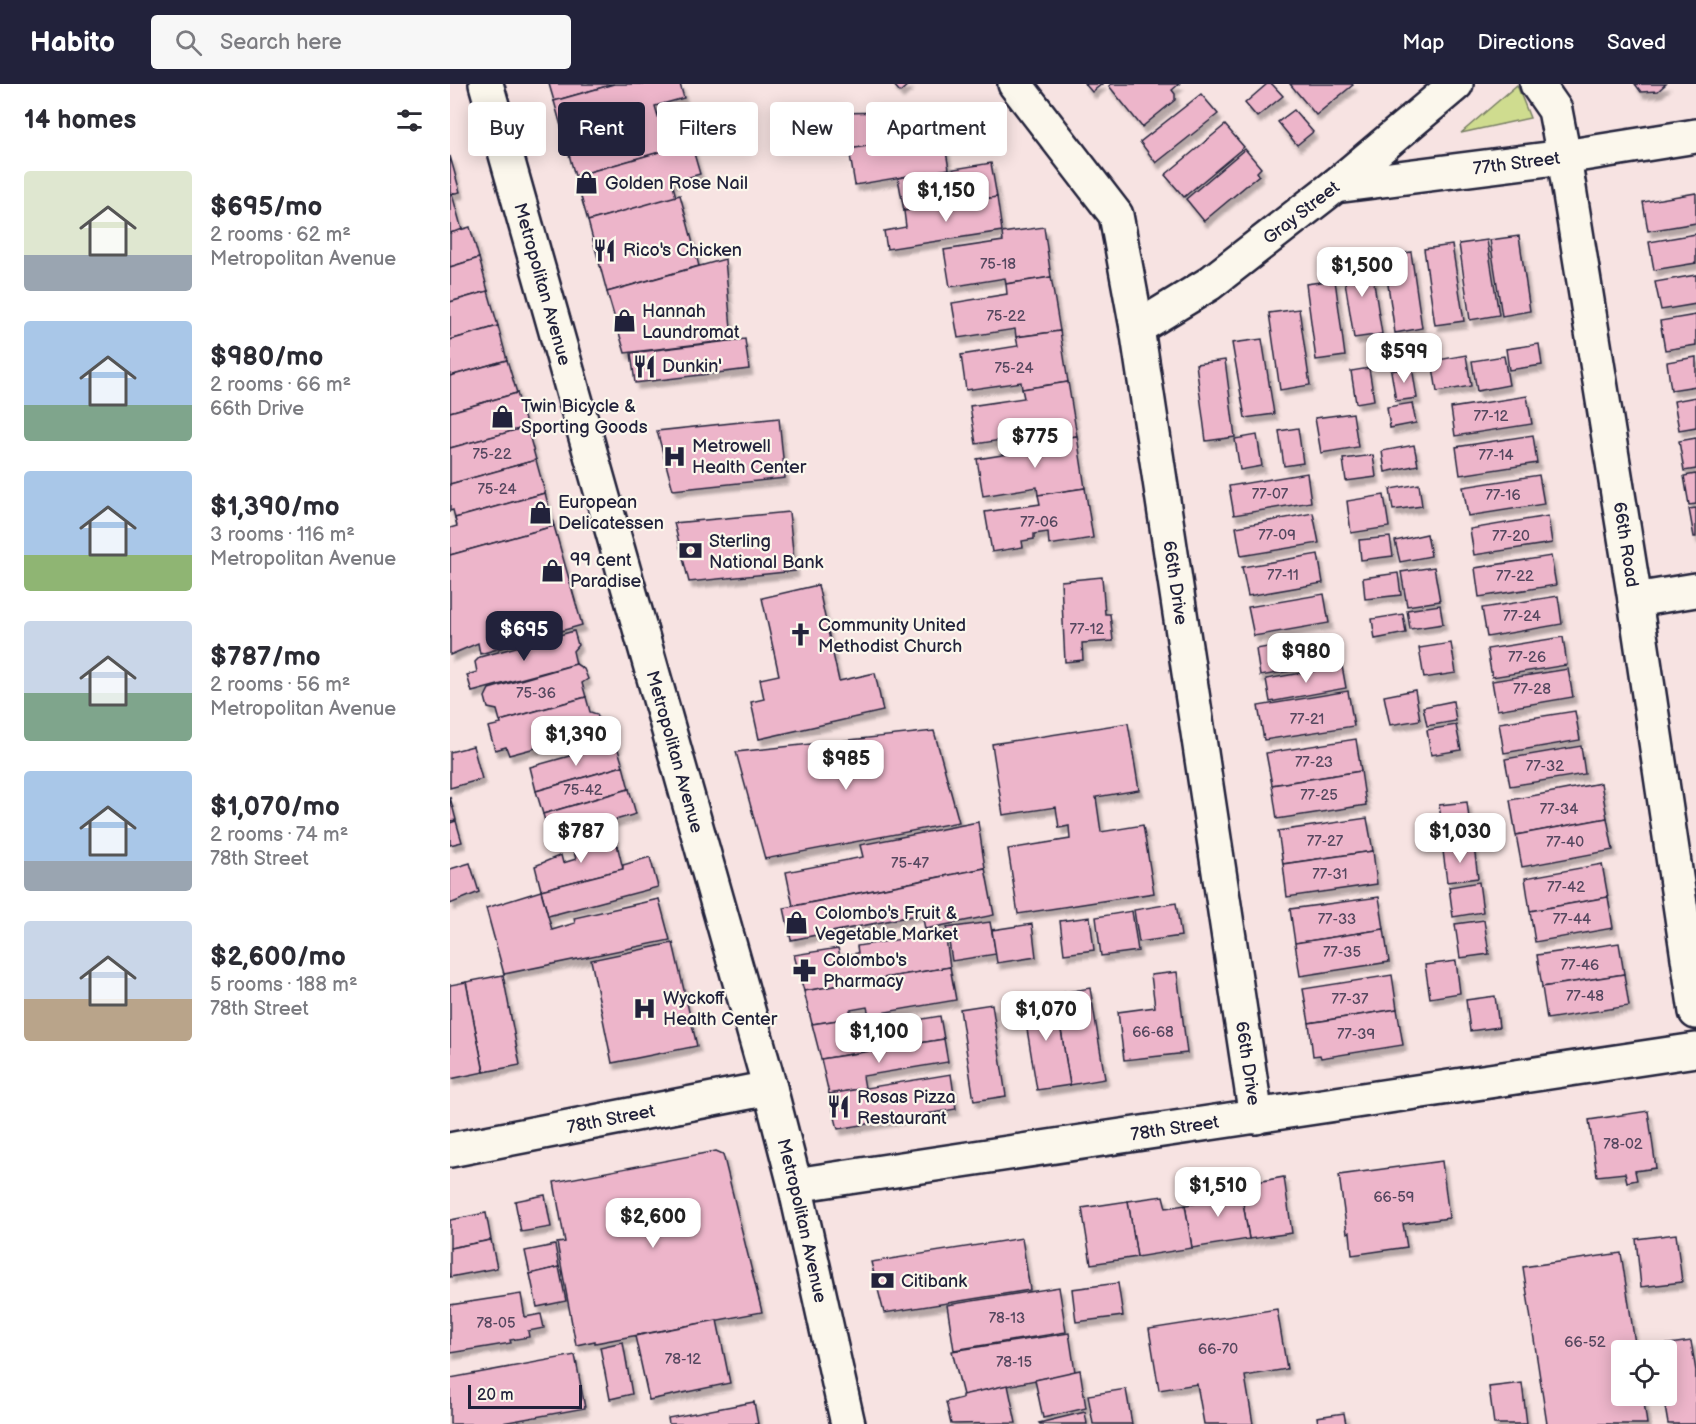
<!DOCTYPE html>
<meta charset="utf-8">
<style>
:root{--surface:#fff;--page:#f7f7f7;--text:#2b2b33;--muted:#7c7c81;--accent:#22223b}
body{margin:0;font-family:"Balsamiq Sans",sans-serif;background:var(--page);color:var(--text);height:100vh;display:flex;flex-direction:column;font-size:22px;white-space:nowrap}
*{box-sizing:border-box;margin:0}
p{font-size:20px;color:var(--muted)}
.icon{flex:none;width:33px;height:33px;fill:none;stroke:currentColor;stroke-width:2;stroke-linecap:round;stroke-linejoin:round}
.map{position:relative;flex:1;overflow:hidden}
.drawer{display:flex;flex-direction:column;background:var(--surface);width:450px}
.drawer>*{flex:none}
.top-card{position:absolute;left:18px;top:18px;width:570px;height:54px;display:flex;gap:12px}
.buttons{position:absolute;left:1161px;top:1256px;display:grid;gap:12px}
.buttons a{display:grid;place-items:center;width:66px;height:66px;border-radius:6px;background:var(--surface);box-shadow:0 3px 15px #0003;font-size:30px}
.scale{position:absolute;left:18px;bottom:15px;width:114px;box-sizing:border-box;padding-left:6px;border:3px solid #22223b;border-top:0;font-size:16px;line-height:21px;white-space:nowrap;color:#22223b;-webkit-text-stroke:4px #fbf7ec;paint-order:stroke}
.price{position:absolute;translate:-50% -51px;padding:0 14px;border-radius:12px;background:#fff;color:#222;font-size:20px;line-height:39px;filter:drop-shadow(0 2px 3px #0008)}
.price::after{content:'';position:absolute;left:50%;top:36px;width:18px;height:14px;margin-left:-9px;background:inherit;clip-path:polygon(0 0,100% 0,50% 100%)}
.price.current{background:var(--accent);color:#fff}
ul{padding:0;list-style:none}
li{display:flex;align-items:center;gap:18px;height:150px;padding:0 24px}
li span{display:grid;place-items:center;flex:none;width:168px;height:120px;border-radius:6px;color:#555}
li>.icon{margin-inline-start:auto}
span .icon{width:72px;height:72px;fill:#fffc;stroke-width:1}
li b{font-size:26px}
h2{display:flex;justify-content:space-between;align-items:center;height:72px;padding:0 24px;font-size:26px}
.tag{padding:0 21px;border-radius:6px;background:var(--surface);box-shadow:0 3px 15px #0003;font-size:21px;line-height:54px}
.tag.current{background:var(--accent);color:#fff}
header{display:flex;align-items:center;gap:36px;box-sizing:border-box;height:84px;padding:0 30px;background:var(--accent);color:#fff}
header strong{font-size:28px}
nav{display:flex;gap:33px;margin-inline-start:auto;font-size:21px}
.search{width:420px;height:54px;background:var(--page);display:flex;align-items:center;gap:15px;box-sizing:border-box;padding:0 21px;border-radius:6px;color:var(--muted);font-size:22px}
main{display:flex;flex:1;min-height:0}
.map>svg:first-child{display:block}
.green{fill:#cfdc8f;stroke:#787f65;stroke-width:1.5}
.building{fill:#edb5ca;stroke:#22223b;stroke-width:1.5;filter:url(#shadow)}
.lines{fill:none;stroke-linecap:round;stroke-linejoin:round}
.minor-casing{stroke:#22223b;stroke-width:38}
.secondary-casing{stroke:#22223b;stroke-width:38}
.minor{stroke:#fbf7ec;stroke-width:33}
.secondary{stroke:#fbf7ec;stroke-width:33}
.labels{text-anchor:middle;stroke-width:4.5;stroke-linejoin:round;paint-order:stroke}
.number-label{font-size:15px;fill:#55475f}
.street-label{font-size:18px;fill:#22223b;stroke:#fbf7ec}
.poi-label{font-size:18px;fill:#22223b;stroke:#fbf7ec;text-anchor:start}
</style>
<header>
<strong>Habito</strong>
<div class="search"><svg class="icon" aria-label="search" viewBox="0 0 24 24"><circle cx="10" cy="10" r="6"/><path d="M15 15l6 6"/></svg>Search here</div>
<nav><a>Map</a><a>Directions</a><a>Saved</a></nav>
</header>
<main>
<section class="drawer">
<h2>14 homes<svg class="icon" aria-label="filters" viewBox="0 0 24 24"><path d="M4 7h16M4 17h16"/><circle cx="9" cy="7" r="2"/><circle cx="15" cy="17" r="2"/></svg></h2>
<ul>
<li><span style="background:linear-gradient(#dfe7d0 70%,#9aa5b1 0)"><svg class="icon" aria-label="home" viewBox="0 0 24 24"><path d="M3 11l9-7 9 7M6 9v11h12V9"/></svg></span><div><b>$695/mo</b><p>2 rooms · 62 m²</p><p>Metropolitan Avenue</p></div></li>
<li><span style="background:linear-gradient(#a9c7e8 70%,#7fa58c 0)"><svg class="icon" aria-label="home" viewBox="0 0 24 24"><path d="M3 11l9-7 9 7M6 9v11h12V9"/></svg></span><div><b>$980/mo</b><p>2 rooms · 66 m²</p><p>66th Drive</p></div></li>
<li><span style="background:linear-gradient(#a9c7e8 70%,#8fb573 0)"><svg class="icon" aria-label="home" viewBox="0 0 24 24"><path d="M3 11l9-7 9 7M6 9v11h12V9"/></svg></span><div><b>$1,390/mo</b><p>3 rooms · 116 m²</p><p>Metropolitan Avenue</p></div></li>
<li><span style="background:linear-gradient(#c9d6e8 60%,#7fa58c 0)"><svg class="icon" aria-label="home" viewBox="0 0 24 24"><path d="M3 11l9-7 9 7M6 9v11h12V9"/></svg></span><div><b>$787/mo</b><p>2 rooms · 56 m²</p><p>Metropolitan Avenue</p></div></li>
<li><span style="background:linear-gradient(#a9c7e8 75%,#9aa5b1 0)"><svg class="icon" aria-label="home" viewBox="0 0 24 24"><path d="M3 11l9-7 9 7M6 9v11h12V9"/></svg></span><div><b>$1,070/mo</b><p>2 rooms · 74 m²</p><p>78th Street</p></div></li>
<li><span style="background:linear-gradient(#c9d6e8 65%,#b9a48a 0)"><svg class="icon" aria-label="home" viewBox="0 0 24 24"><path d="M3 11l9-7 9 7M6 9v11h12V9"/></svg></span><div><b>$2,600/mo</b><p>5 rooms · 188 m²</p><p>78th Street</p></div></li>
</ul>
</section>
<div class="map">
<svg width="1246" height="1340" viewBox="0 0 1246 1340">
<defs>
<filter id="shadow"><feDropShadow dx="3.5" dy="6" stdDeviation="1.5" flood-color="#0004"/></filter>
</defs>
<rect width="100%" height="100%" fill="#f7e3e2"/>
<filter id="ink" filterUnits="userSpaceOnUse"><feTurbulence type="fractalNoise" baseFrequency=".0167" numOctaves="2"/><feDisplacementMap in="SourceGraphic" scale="12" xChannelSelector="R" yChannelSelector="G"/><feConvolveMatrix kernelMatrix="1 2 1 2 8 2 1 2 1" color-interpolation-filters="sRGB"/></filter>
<g filter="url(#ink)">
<path class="green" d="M1067 1 1080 34 1011 49Z"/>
<g class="building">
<path d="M99 0H164L104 17Z"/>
<path d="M164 0H230L234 14 205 22 218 66 125 92 104 17Z"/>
<path d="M443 0H459L450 8Z"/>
<path d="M635 0H652L642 8Z"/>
<path d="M661 0H729L722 6 725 10V16L692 43 659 2Z"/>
<path d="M817 0H822L833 12 807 33 795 19Z"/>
<path d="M840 0H902L903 1 866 31Z"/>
<path d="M1185 0H1216L1208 7 1191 8Z"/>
<path d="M751 10 768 30 706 79 690 58Z"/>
<path d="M488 21 493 50 393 66 387 29 443 28Z"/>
<path d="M844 26 863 48 847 61 828 38Z"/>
<path d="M775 41 794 63 734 113 715 91Z"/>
<path d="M493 50 499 85 405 101 399 65Z"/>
<path d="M241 59 250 90 222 98 226 113 138 137 125 92Z"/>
<path d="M795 65 811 84 807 88 809 91 754 137 736 115Z"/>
<path d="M0 72 10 108 0 110Z"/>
<path d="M541 79 547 113 454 127 448 94Z"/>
<path d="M1246 109V139L1198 147 1193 118Z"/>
<path d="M2 110 12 146 0 149V111Z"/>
<path d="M230 111 249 182 157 208 138 137Z"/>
<path d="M547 113 552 147 437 165 434 147 456 143 454 127Z"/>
<path d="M20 143 29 174 0 183V149Z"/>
<path d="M594 143 601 193 556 200 555 194 500 203 494 166 553 157 552 149Z"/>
<path d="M1246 150V179L1204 186 1199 158Z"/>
<path d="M1069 152 1080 227 1052 232 1040 156Z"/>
<path d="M1037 156 1049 231 1020 236 1009 160Z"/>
<path d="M1002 161 1014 237 985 241 974 165Z"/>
<path d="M961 168 972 244 945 249 934 173Z"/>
<path d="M29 174 38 207 0 218V183Z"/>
<path d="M920 174 932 250 904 254 892 179Z"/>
<path d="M275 175 282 256 175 269 157 208Z"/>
<path d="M1246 191V220L1211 226 1205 198Z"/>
<path d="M601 193 610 247 566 253 565 245 508 254 502 219 557 210 556 200Z"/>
<path d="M885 196 895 272 866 276 856 200Z"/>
<path d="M38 207 48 242 0 256V218Z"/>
<path d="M849 225 860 301 830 306 819 229Z"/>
<path d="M1246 231V261L1215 266 1210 237Z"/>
<path d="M48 242 57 276 0 292V256Z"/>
<path d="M610 247 618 298 572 305 571 298 516 306 511 271 568 262 566 253Z"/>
<path d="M295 255 299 285 185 299 181 269Z"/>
<path d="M812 255 824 330 795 334 782 259Z"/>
<path d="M1089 260 1092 281 1059 286 1056 265Z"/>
<path d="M1016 271 1021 302 987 308 982 277Z"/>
<path d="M1054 272 1059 301 1027 307 1022 277Z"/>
<path d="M1246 273V302L1221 306 1217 278Z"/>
<path d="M57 276 67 309 0 328V292Z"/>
<path d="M775 276 785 353 756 357 746 280Z"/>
<path d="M962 283 967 314 946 317 941 287Z"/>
<path d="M919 284 924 316 906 319 901 287Z"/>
<path d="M618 298 627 352 584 358 583 351 526 360 520 322 574 314 572 305Z"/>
<path d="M67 309 77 343 0 364V328Z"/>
<path d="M1077 312 1082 340 1005 352 1001 324Z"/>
<path d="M1246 313V343L1229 346 1224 317Z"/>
<path d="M962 319 966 339 940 344 937 323Z"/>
<path d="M903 329 908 363 871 369 865 334Z"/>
<path d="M329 334 335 394 223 406 207 347Z"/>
<path d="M77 343 86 376 0 400V364Z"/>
<path d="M848 344 853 379 834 382 829 347Z"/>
<path d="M807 351 812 382 790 386 785 355Z"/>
<path d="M1083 351 1087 379 1010 391 1006 363Z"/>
<path d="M627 352 635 404 588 411 587 403 533 412 527 375 585 366 584 358Z"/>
<path d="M1246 354V385L1234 387 1229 357Z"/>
<path d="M964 361 968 381 935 388 932 367Z"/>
<path d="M923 371 926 393 896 397 893 375Z"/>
<path d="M86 376 95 409 5 434 3 426 0 427V400Z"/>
<path d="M857 389 861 418 784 431 779 402Z"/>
<path d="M1246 390V420L1239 421 1234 392Z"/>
<path d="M1089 391 1094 420 1018 432 1013 403Z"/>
<path d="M969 400 972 422 943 426 940 405Z"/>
<path d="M635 404 643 454 599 461 598 448 584 450V455L572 457 573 463 542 468 535 428 590 420 588 411Z"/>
<path d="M95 409 104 442 0 471V444L7 442 5 434Z"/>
<path d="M934 411 939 443 901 449 897 417Z"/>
<path d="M1246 424V453H1244L1239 425Z"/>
<path d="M339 428 345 487 239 498 224 439Z"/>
<path d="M863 429 869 459 791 472 786 443Z"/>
<path d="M1098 432 1102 459 1024 471 1020 445Z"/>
<path d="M104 442 132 541 30 570 28 559 0 571V471Z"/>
<path d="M977 450 981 472 950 478 945 457Z"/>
<path d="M940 453 943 472 911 476 909 456Z"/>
<path d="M868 470 873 499 798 512 792 483Z"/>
<path d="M1101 472 1106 501 1029 513 1025 484Z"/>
<path d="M984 483 990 517 957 522 951 488Z"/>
<path d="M948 489 951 511 915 515 913 494Z"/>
<path d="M652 493 655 530H660L663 557 632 559 633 576 615 578 611 497Z"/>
<path d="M368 501 389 597 425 589 433 627 309 655 301 618 314 615 310 595 329 591 312 514Z"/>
<path d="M874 510 879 539 804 552 798 523Z"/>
<path d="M1108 512 1112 540 1037 553 1032 524Z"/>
<path d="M990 521 993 540 960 545 957 526Z"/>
<path d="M953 530 956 549 925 555 922 535Z"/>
<path d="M124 547 128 561 123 567 126 580 22 608 17 591 27 588 25 578 30 573Z"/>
<path d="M881 552 886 580 810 592 806 565Z"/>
<path d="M1113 553 1117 581 1042 593 1037 565Z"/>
<path d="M1001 559 1006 589 974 594 969 564Z"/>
<path d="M126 580 134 585 138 595 132 599 136 613 50 637 47 626 38 624 35 613 39 605Z"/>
<path d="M892 582 896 604 820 618 816 595Z"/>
<path d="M1118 585 1123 613 1047 626 1042 597Z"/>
<path d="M965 606 970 636 940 641 934 612Z"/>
<path d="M898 607 904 642 814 656 808 622Z"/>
<path d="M136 613 140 628 147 630 150 640 145 648 59 671 56 663 45 666 38 643 51 640 50 637Z"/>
<path d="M1003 617 1006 637 977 642 973 623Z"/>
<path d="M1125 627 1130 656 1054 669 1049 639Z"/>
<path d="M678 639 689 706 646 713 651 748 693 741 704 809 568 830 558 765 620 755 619 742 609 744 606 723 553 731 542 660Z"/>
<path d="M1006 641 1011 666 981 671 977 646Z"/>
<path d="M484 647 509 738 315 775 286 668Z"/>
<path d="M906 655 911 687 822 701 816 669Z"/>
<path d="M166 659 173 682 86 707 80 683Z"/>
<path d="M23 662 32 695 0 704V668Z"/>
<path d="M1131 662 1135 690 1060 702 1055 675Z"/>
<path d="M173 682 179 705 93 730 86 707Z"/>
<path d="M911 687 916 721 827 735 822 701Z"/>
<path d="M1151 699 1157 734 1066 751 1060 716Z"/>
<path d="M179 705 186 730 100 755 93 730Z"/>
<path d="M0 713 6 736 0 737Z"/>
<path d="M1017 718 1021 751 994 755 989 721Z"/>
<path d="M917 734 923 767 833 780 828 747Z"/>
<path d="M1157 734 1163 766 1072 783 1066 751Z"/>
<path d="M6 737 12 758 0 761V739Z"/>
<path d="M528 738 535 784 343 822 336 788 413 773 410 761Z"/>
<path d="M165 752 173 785 91 806 85 782 111 771 113 779 126 775 123 765Z"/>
<path d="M1024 763 1028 794 997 798 993 767Z"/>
<path d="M923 767 927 800 837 813 833 780Z"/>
<path d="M200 773 208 803 98 832 91 806 173 785V781Z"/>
<path d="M20 779 29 808 0 820V785Z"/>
<path d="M1152 780 1158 813 1080 827 1075 794Z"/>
<path d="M535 784 544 831 475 845 472 830 341 856 334 824Z"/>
<path d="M1029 798 1033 828 1003 833 999 803Z"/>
<path d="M91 807 102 846 125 839 124 834 209 815 220 856 54 890 36 824Z"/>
<path d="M929 813 934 845 845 859 840 825Z"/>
<path d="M1158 813 1163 844 1085 858 1080 827Z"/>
<path d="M726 819 731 852 689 858 684 826Z"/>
<path d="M682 827 688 867 651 872 646 833Z"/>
<path d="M640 833 644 866 614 870 610 837Z"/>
<path d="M1034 836 1039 870 1010 874 1005 840Z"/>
<path d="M540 838 546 870 502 877 497 844Z"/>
<path d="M582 840 586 873 547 879 542 846Z"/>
<path d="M934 845 939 878 850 892 845 859Z"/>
<path d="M495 848 500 883 354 907 344 871 388 864 390 872 408 869 407 862Z"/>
<path d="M223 859 247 962 162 979 141 876Z"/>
<path d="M1169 859 1174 890 1092 903 1087 871Z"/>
<path d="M1006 877 1010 909 980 914 975 881Z"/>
<path d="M500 883 506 916 419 931 417 923 400 926 401 934 362 940 354 907Z"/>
<path d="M727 888 737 969 674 976 668 928 705 923 701 891Z"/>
<path d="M1174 890 1179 922 1097 935 1092 903Z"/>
<path d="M53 891 70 981 34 988 16 898Z"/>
<path d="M942 891 947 925 859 939 853 905Z"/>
<path d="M16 898 34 988 0 995V901Z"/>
<path d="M640 904 655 995 620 1001 605 910Z"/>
<path d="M605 910 620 1001 587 1006 572 915Z"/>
<path d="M1045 912 1049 943 1020 947 1016 916Z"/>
<path d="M542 920 556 1012 524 1017 510 925Z"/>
<path d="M947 925 953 961 871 974 870 971 863 972 859 939Z"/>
<path d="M490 932 494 955 371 975 362 940 401 934 403 947Z"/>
<path d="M494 955 498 978 413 992 415 1004 379 1010 371 975Z"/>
<path d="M501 990 506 1025 388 1045 379 1010Z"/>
<path d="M1198 1027 1206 1084 1185 1087 1187 1096 1177 1098 1175 1089 1147 1092 1139 1036Z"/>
<path d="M266 1067 273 1070 312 1228 145 1259V1257L126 1261 107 1159 115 1158 104 1098Z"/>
<path d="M992 1077 999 1134 953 1140 957 1163 902 1171 900 1148 897 1149 889 1091Z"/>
<path d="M834 1093 842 1149 799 1155 790 1101Z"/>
<path d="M790 1101 799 1155 742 1164 735 1121 754 1118 753 1107Z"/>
<path d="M95 1111 101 1143 71 1148 65 1117Z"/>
<path d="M713 1112 716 1124 735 1121 742 1164 687 1173 678 1117Z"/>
<path d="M678 1117 687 1173 641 1180 632 1124Z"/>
<path d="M36 1129 41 1156 0 1164V1136Z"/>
<path d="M1226 1150 1232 1198 1191 1203 1186 1155Z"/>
<path d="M572 1154 580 1206 434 1229 421 1178Z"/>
<path d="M41 1156 47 1184 0 1193V1164Z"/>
<path d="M105 1161 109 1183 80 1190 75 1167Z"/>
<path d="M1171 1169 1186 1266H1172V1311H1193L1197 1340H1097L1073 1183Z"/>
<path d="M109 1183 116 1217 87 1223 80 1190Z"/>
<path d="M668 1199 673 1232 626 1238 622 1205Z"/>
<path d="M609 1203 616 1248 504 1266 497 1221Z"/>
<path d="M71 1210 75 1233 91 1230 94 1244 78 1247 79 1253 60 1256 61 1259 0 1269V1221Z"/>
<path d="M827 1225 837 1285 795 1292 803 1340H754L747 1300 709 1306 699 1245Z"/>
<path d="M267 1236 280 1299 199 1316 185 1252Z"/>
<path d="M619 1249 625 1288 513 1311 502 1267Z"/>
<path d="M1241 1257 1246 1287V1340H1218L1213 1311H1216V1266H1206L1205 1262Z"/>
<path d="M173 1258 182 1310 160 1315 150 1263Z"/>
<path d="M125 1271 135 1324 47 1340H0V1294Z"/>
<path d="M630 1286 636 1324 593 1334 585 1296Z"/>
<path d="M1072 1299 1077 1340H1044L1039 1303Z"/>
<path d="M558 1301 566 1339 501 1340 496 1318 512 1314V1311Z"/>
<path d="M676 1305 682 1340H643L638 1311Z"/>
<path d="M304 1318 308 1340H219L218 1334Z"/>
<path d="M635 1328 637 1340H590L589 1339Z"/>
<path d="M894 1329 896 1340H868L867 1333Z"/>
</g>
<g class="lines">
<defs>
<g id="minor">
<path id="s1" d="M565 0 666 131 687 244 806 1033"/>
<path id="s2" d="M1087 0 1105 26 1114 73 1185 516 1246 928"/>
<path id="s3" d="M885 102 1114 73 1246 52"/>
<path id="s4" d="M687 244 759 200 885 102 1006 0"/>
<path d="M1185 516 1246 506"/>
<path id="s5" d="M0 1066 320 1004"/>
<path id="s6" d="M345 1101 1246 966"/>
</g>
<g id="secondary">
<path id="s7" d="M36 0 320 1004 345 1101 398 1340"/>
</g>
</defs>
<use href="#minor" class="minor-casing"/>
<use href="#secondary" class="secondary-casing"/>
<use href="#minor" class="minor"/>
<use href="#secondary" class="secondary"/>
</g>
</g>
<defs>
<symbol id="shop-bare" viewBox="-9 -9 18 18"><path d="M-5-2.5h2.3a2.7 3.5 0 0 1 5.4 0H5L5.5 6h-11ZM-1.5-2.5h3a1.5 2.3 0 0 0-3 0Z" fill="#22223b" stroke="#fbf7ec" stroke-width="2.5" paint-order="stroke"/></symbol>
<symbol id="restaurant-bare" viewBox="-9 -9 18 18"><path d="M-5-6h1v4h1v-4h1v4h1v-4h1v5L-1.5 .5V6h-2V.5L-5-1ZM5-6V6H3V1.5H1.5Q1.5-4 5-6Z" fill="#22223b" stroke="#fbf7ec" stroke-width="2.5" paint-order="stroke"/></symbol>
<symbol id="hospital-bare" viewBox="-9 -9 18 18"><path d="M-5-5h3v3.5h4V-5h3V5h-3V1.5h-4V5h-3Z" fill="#22223b" stroke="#fbf7ec" stroke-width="2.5" paint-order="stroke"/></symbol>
<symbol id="bank-bare" viewBox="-9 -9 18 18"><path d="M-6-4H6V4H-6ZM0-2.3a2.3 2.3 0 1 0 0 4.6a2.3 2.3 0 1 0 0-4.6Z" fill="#22223b" stroke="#fbf7ec" stroke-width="2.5" paint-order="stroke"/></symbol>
<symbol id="church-bare" viewBox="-9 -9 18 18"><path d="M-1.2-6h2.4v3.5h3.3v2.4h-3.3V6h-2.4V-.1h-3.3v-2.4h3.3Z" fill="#22223b" stroke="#fbf7ec" stroke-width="2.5" paint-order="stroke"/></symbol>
<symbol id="pharmacy-bare" viewBox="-9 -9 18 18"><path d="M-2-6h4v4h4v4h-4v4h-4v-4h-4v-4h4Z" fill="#22223b" stroke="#fbf7ec" stroke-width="2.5" paint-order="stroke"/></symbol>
</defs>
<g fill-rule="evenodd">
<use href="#shop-bare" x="120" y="82" width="33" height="33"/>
<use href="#restaurant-bare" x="138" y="150" width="33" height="33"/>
<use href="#shop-bare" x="158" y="220" width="33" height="33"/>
<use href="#restaurant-bare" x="178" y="266" width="33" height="33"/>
<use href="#shop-bare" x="36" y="316" width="33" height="33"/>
<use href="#hospital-bare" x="208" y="356" width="33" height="33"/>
<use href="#shop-bare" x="74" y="412" width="33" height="33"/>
<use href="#bank-bare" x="224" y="450" width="33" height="33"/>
<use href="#shop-bare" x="86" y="470" width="33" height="33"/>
<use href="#church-bare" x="334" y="534" width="33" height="33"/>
<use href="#shop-bare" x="330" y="822" width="33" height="33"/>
<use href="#pharmacy-bare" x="338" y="870" width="33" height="33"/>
<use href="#hospital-bare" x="178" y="908" width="33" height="33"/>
<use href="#restaurant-bare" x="372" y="1006" width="33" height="33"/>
<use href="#bank-bare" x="416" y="1180" width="33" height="33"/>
</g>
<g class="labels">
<g class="number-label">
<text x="548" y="185">75-18</text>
<text x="556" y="237">75-22</text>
<text x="564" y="289">75-24</text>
<text x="1041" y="337">77-12</text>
<text x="42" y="375">75-22</text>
<text x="1046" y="376">77-14</text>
<text x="47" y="410">75-24</text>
<text x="820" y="415">77-07</text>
<text x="1053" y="416">77-16</text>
<text x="589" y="443">77-06</text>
<text x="827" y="456">77-09</text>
<text x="1061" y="457">77-20</text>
<text x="833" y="496">77-11</text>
<text x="1065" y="497">77-22</text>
<text x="1072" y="537">77-24</text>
<text x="637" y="550">77-12</text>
<text x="1077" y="578">77-26</text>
<text x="1082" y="610">77-28</text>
<text x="86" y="614">75-36</text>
<text x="857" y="640">77-21</text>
<text x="864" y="683">77-23</text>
<text x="1095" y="687">77-32</text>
<text x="133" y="711">75-42</text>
<text x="869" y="716">77-25</text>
<text x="1109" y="730">77-34</text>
<text x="875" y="762">77-27</text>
<text x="1115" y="763">77-40</text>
<text x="460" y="784">75-47</text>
<text x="880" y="795">77-31</text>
<text x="1116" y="808">77-42</text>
<text x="887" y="840">77-33</text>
<text x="1122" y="840">77-44</text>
<text x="892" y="873">77-35</text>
<text x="1130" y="886">77-46</text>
<text x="1135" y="917">77-48</text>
<text x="900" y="920">77-37</text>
<text x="703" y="953">66-68</text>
<text x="906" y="955">77-39</text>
<text x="1173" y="1065">78-02</text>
<text x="944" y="1118">66-59</text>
<text x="557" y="1239">78-13</text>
<text x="46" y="1244">78-05</text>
<text x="1135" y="1263">66-52</text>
<text x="768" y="1270">66-70</text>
<text x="233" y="1280">78-12</text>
<text x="564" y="1283">78-15</text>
</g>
<g class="street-label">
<text dy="6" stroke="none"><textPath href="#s3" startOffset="183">77th Street</textPath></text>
<text dy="6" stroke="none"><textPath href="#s4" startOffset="201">Gray Street</textPath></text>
<text dy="6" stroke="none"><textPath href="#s7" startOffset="208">Metropolitan Avenue</textPath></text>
<text dy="6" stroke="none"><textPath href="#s2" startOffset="472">66th Road</textPath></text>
<text dy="6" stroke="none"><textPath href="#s1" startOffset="538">66th Drive</textPath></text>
<text dy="6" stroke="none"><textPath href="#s7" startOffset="694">Metropolitan Avenue</textPath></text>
<text dy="6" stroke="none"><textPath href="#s1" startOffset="1024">66th Drive</textPath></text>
<text dy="6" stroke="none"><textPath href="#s5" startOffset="164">78th Street</textPath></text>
<text dy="6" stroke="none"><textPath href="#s6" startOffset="384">78th Street</textPath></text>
<text dy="6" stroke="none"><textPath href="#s7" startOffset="1180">Metropolitan Avenue</textPath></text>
</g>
<g class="poi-label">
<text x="155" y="105">Golden Rose Nail</text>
<text x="173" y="172">Rico's Chicken</text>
<text x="192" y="233">Hannah<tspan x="192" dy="21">Laundromat</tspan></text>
<text x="212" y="288">Dunkin'</text>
<text x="71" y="328">Twin Bicycle &amp;<tspan x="71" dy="21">Sporting Goods</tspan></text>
<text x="242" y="368">Metrowell<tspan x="242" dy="21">Health Center</tspan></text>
<text x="108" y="424">European<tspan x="108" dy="21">Delicatessen</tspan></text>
<text x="259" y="463">Sterling<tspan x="259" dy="21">National Bank</tspan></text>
<text x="120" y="482">99 cent<tspan x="120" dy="21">Paradise</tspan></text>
<text x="368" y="547">Community United<tspan x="368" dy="21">Methodist Church</tspan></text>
<text x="365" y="835">Colombo's Fruit &amp;<tspan x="365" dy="21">Vegetable Market</tspan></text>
<text x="373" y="882">Colombo's<tspan x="373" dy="21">Pharmacy</tspan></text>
<text x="213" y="920">Wyckoff<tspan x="213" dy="21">Health Center</tspan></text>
<text x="407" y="1019">Rosas Pizza<tspan x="407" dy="21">Restaurant</tspan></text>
<text x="451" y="1203">Citibank</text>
</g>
</g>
</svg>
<div class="buttons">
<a><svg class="icon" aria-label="locate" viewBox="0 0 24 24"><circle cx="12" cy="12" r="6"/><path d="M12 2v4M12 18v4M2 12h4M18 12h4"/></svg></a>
</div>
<div class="scale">20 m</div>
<b class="price" style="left:496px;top:139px">$1,150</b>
<b class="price" style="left:912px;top:214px">$1,500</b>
<b class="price" style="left:954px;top:300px">$599</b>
<b class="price" style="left:585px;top:385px">$775</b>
<b class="price current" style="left:74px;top:578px">$695</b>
<b class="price" style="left:856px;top:600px">$980</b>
<b class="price" style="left:126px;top:683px">$1,390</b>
<b class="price" style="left:396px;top:707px">$985</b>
<b class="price" style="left:131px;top:780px">$787</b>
<b class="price" style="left:1010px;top:780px">$1,030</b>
<b class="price" style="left:596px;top:958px">$1,070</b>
<b class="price" style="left:429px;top:980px">$1,100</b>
<b class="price" style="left:768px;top:1134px">$1,510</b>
<b class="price" style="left:203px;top:1165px">$2,600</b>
<div class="top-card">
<a class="tag">Buy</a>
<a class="tag current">Rent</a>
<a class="tag">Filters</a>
<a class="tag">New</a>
<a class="tag">Apartment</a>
</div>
</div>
</main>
